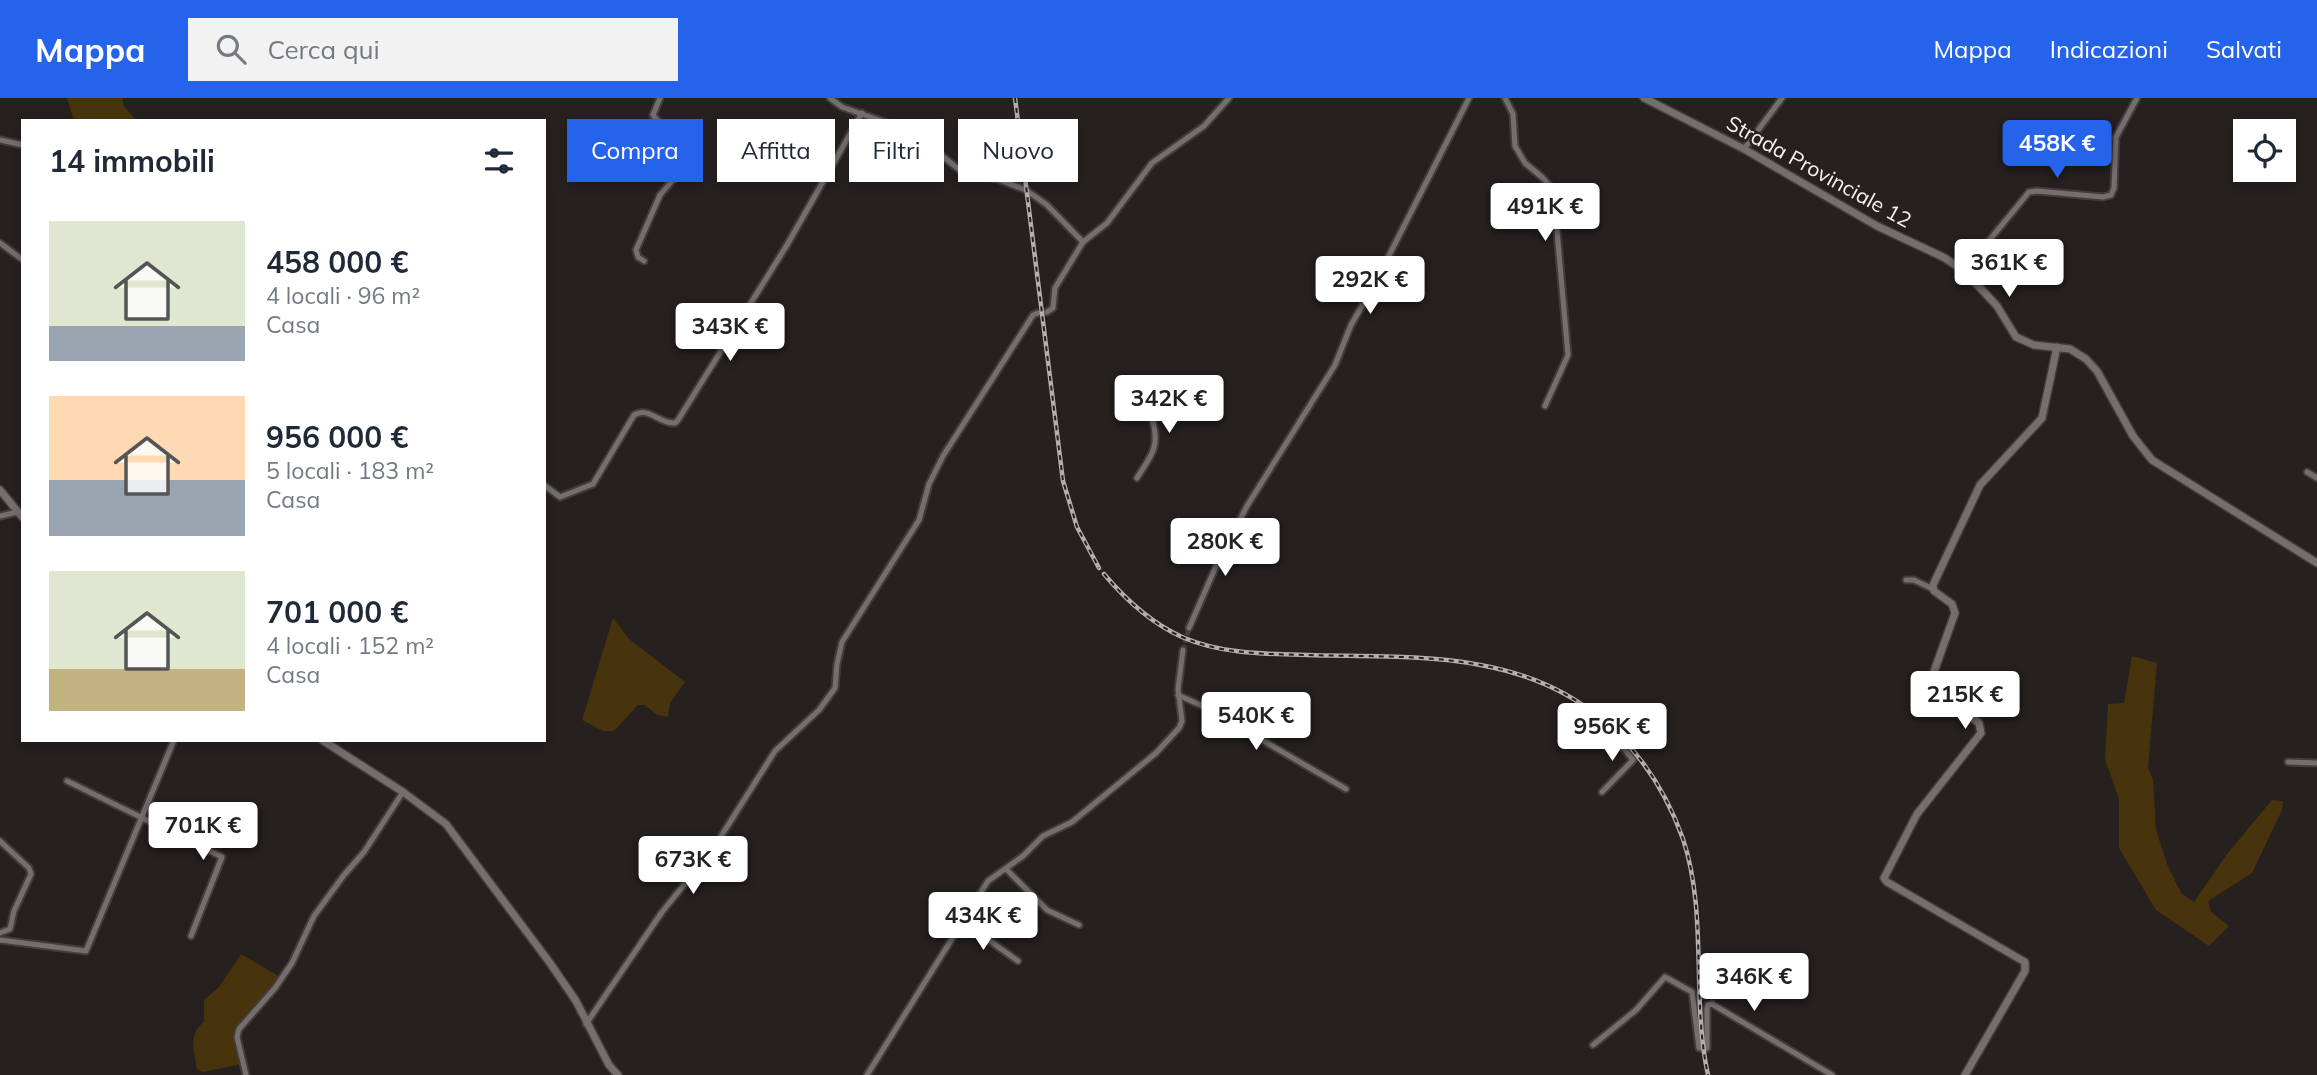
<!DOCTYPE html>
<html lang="it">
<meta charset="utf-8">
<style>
:root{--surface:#fff;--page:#f2f2f3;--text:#1f2937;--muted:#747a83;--accent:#2563eb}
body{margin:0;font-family:Mulish,sans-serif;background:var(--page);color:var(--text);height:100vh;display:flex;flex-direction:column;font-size:26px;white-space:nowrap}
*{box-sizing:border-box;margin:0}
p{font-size:23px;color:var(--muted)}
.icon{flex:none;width:38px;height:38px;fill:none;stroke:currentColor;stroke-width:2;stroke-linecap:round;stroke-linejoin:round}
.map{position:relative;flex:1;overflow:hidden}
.panel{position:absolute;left:21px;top:21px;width:525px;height:623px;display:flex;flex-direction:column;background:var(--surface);border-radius:0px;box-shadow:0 4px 10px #0003}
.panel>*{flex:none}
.guide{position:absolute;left:567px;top:21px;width:665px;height:63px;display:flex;gap:14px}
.tools{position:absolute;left:2233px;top:21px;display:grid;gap:14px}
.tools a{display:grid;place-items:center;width:63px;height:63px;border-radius:0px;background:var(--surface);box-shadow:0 4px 10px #0003;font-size:35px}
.price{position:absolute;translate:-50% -60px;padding:0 16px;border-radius:7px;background:#fff;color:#222;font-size:23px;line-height:46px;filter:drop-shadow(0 2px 4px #0008)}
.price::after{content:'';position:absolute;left:50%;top:42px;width:21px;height:16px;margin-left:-10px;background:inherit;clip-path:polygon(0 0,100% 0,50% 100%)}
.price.current{background:var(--accent);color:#fff}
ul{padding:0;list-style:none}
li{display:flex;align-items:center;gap:21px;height:175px;padding:0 28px}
li span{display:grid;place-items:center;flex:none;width:196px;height:140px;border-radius:0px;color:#555}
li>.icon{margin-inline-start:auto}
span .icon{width:84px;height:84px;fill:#fffc;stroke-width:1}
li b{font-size:30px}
h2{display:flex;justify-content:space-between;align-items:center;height:84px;padding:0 28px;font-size:30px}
.tag{padding:0 24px;border-radius:0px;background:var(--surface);box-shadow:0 4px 10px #0003;font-size:24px;line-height:63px}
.tag.current{background:var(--accent);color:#fff}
header{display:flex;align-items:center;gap:42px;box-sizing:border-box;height:98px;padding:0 35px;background:var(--accent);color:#fff}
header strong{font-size:33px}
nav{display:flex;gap:38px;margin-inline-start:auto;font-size:24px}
.search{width:490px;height:63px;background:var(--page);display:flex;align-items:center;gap:18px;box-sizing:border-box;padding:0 24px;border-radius:0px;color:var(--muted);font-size:26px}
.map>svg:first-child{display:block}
.green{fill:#47330c}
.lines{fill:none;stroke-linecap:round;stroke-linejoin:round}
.street-tunnel{stroke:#45403e;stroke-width:5;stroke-dasharray:5 2.5;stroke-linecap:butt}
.street-casing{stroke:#423d3c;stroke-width:9}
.secondary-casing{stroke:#423d3c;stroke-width:10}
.street{stroke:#756e6d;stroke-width:5}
.secondary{stroke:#756e6d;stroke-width:7}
.rail-casing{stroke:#b4afae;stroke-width:4.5}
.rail{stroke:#26201f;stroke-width:2;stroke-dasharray:5;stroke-linecap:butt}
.labels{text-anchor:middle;stroke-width:5;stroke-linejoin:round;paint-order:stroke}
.street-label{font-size:21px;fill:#f6f2f1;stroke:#26201f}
</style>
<header>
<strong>Mappa</strong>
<div class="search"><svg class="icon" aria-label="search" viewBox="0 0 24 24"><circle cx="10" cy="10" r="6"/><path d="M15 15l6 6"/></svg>Cerca qui</div>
<nav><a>Mappa</a><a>Indicazioni</a><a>Salvati</a></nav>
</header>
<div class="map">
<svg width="2317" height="977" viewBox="0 0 2317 977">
<rect width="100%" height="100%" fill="#26201f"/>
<g class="green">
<path d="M67 0H122L124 8 135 21 74 23Z"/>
<path d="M613 520 629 541 685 584 670 605 668 619 657 617 645 607H638L614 633H603L582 622Z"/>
<path d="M2132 558 2157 565 2148 670 2153 681 2156 732 2167 766 2181 795 2194 804 2227 756 2272 702 2283 703 2282 712 2252 775 2208 803 2211 814 2229 828 2209 848 2156 812 2119 750V701L2105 661 2108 606 2124 605Z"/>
<path d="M241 856 280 879 237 932 242 966 203 974 197 971C194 952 188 936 204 924V902L219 889Z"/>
</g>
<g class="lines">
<path class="street-tunnel" d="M1183 552 1189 530"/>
<defs>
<g id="street">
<path d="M830 0 842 9 893 27 921 41 966 77 997 81 1026 92 1047 107 1083 144"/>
<path d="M1505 0 1513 16 1515 48 1525 65 1543 80 1564 105 1556 122 1568 257 1545 308"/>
<path d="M0 42 23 47"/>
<path d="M1744 51 1782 0"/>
<path d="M0 145 23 162"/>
<path d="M644 163 638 159 636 152 660 97 694 57 656 21 653 17 660 0"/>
<path d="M1964 173 2029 94 2037 93 2103 99 2111 97 2114 90 2116 39 2137 0"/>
<path d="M1047 214 1053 210 1055 190 1083 144 1107 125 1152 65 1204 28 1229 0"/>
<path d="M1131 295C1135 306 1142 306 1149 314 1150 316 1152 322 1153 324 1160 350 1150 359 1137 380"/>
<path d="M2307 374 2317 380"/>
<path d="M544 387 560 399 593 386 634 317C649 308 659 326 675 325L678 322 787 147 862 15"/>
<path d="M0 418 18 414"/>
<path d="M1906 482H1914L1933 491"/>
<path d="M1189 530 1217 466 1247 408 1335 267 1351 227 1372 191 1469 0"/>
<path d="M1178 597 1207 610 1346 691"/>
<path d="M2288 664 2317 665"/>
<path d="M67 683 222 759 191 838"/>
<path d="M1602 694 1633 662 1612 636 1620 623"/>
<path d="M0 743 29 770 31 776 14 813 10 831 0 835"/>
<path d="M1006 771 1047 812 1079 827"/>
<path d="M962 823 1018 863"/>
<path d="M0 842 86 853 174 642"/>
<path d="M586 926 662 814 713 751 775 653 819 612 835 590 837 566 842 544 919 422 929 386 943 358 1033 217 1038 215"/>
<path d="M1593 947 1636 912 1665 879 1692 894 1699 950H1707V910L1708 907 1712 906 1832 977"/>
<path d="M246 977 237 939 239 931 275 890 292 865 314 818 344 777 364 754 403 694"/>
<path d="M867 977 988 783 1023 758 1043 738 1072 724 1156 655 1179 630 1182 623 1178 591 1183 552"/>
</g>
<g id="secondary">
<path d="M1644 0 1744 51 1877 128 1945 160 1964 173 1985 195 1997 208 2016 239 2034 247 2070 251 2086 261 2097 273 2133 338 2152 362 2317 465"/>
<path d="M0 392 23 420"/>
<path d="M322 642 403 694 446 726 550 865 576 903 609 967 618 977"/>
<path d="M1965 977 2025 873V864L1887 784 1884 780 1917 716 1981 635 1979 625 1931 592V582L1955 515 1952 506 1934 493 1933 487 1980 387 2042 320 2057 249"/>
</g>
</defs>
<use href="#street" class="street-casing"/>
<use href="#secondary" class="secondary-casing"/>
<use href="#street" class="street"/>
<use href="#secondary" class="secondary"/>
<defs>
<g id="rail">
<path d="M1015 0 1063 383 1077 429 1099 470"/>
<path d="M1104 476C1126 502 1151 525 1182 539 1221 556 1264 556 1307 557 1408 560 1517 551 1600 620 1639 652 1666 693 1683 741 1708 816 1691 900 1708 977"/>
</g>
</defs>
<use href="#rail" class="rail-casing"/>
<use href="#rail" class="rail"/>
</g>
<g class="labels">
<g class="street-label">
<text transform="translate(1819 74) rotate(29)" y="7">Strada Provinciale 12</text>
</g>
</g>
</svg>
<div class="tools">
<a><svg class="icon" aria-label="locate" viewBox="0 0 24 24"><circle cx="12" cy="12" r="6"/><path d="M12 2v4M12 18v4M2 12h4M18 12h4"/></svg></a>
</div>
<b class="price current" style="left:2057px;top:82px">458K €</b>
<b class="price" style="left:1545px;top:145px">491K €</b>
<b class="price" style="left:2009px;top:201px">361K €</b>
<b class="price" style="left:1370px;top:218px">292K €</b>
<b class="price" style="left:730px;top:265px">343K €</b>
<b class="price" style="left:1169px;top:337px">342K €</b>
<b class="price" style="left:1225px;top:480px">280K €</b>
<b class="price" style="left:1965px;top:633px">215K €</b>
<b class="price" style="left:1256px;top:654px">540K €</b>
<b class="price" style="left:1612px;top:665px">956K €</b>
<b class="price" style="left:203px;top:764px">701K €</b>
<b class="price" style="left:693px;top:798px">673K €</b>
<b class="price" style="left:983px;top:854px">434K €</b>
<b class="price" style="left:1754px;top:915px">346K €</b>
<div class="guide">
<a class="tag current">Compra</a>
<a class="tag">Affitta</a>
<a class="tag">Filtri</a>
<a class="tag">Nuovo</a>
</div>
<section class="panel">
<h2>14 immobili<svg class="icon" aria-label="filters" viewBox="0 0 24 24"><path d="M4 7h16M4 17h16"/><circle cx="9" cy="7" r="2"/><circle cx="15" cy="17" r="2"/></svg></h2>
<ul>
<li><span style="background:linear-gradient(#dfe7d0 75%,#9aa5b1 0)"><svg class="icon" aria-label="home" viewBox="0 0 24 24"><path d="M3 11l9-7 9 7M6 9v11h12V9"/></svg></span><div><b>458 000 €</b><p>4 locali · 96 m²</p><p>Casa</p></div></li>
<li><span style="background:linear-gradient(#ffd9b3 60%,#9aa5b1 0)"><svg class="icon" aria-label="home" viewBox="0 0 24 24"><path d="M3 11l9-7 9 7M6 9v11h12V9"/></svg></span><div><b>956 000 €</b><p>5 locali · 183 m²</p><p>Casa</p></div></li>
<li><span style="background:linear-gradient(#dfe7d0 70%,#c2b280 0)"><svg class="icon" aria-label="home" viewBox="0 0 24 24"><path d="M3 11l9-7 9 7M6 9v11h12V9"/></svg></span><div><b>701 000 €</b><p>4 locali · 152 m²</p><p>Casa</p></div></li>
</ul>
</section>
</div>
